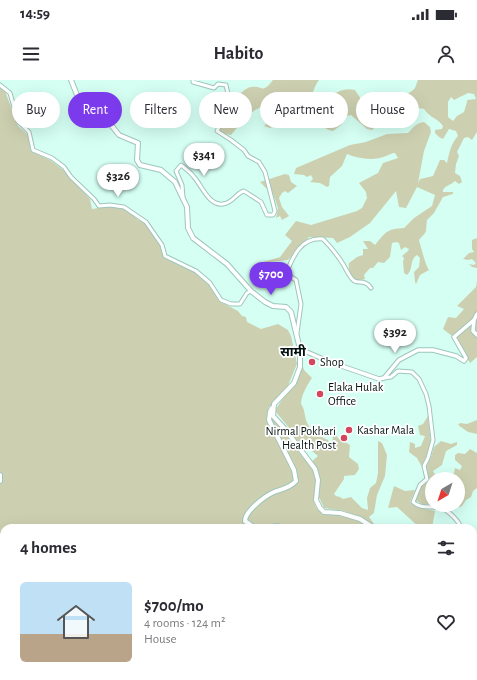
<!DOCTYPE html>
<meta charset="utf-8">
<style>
:root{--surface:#fff;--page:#f7f7f7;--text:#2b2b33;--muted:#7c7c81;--line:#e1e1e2;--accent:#7c3aed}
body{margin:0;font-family:"Alegreya Sans","Noto Sans Devanagari",sans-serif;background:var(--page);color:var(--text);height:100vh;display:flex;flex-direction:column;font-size:15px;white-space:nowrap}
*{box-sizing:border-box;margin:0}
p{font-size:13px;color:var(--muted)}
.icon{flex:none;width:22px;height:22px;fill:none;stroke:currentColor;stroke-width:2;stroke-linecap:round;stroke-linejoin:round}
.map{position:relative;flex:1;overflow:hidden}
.details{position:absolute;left:0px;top:444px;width:477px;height:156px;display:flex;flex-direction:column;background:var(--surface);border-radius:12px 12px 0 0;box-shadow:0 4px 16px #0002}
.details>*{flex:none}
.guide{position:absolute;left:12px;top:12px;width:453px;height:36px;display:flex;gap:8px}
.needle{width:26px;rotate:219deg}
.controls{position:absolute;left:425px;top:392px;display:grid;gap:8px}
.controls a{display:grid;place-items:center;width:40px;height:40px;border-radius:50%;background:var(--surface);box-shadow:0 4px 16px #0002;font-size:20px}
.price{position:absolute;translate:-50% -34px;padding:0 9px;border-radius:14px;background:#fff;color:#222;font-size:13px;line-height:26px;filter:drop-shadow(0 1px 2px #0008)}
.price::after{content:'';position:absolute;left:50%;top:24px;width:12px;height:9px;margin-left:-6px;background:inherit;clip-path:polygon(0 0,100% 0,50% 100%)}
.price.on{background:var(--accent);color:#fff}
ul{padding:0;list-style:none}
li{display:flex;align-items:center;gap:12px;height:100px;padding:0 20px}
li+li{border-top:1px solid var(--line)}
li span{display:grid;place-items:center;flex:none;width:112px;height:80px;border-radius:6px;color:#555}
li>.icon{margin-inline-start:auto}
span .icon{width:48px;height:48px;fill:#fffc;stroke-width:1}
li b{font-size:17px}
h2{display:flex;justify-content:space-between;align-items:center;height:48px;padding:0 20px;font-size:17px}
.chip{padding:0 14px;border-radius:18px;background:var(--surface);box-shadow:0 4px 16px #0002;font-size:14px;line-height:36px}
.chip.on{background:var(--accent);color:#fff}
.status{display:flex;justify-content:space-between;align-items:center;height:28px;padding:0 20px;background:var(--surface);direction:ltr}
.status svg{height:11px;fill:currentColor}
header{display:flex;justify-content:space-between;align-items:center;height:52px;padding:0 20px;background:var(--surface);font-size:18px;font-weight:600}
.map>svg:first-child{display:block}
.green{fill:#cdd0b0;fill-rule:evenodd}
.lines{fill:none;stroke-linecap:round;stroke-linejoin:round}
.minor-casing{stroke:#9ec6bb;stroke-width:5}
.tertiary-casing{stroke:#9ec6bb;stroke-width:5.5}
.secondary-casing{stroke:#9ec6bb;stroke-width:6}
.minor{stroke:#fff;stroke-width:3}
.tertiary{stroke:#fff;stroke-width:3.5}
.secondary{stroke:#fff;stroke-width:4}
.poi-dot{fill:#d5455e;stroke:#fff;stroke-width:1.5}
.labels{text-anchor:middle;stroke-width:3.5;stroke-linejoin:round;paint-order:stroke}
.poi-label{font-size:12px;fill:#04120f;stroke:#fff;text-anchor:start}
.neighbourhood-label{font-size:13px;font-weight:bold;fill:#04120f;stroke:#fff}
</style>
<div class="status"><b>14:59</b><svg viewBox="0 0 49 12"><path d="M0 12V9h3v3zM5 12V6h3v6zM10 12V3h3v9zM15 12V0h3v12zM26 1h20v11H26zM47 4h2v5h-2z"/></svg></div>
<header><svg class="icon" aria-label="menu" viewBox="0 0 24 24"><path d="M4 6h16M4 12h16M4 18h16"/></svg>Habito<svg class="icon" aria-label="person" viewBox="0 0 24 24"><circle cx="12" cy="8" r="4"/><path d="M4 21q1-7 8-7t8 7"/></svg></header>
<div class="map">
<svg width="477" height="600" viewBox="0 0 477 600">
<rect width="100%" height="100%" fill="#d5fff3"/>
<g class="green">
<path d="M273 0H319C314 7 313 13 310 21 301 43 289 40 270 48L264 46 276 35 277 30 275 25C256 22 242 42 231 55L225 54 218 50 223 28 228 19C231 18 235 17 237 16 242 13 245 8 251 7 264 5 261 15 273 0Z"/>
<path d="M418 0H477V52L472 60 468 57 464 58 457 72 459 76 456 84 455 93 460 96 462 102 459 104 455 101C451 105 446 105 443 110V112H453V114L443 117 434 133 427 140C425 154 429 149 419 160 421 167 425 184 429 190L420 195 416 204 415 202 414 192 419 187 420 178 417 175C409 180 414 189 407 195L404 193 403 182 404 178 402 176 408 171 409 169 405 167 401 170 399 163 396 162 392 163 390 177 384 183 378 182 373 188H370L364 195 365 199 356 201C350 196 348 190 349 183L357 177 363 175V169H368L363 161H370L375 165C386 152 386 149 404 148L414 138 432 126 435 115 417 107 406 128 399 127 396 111 370 143 350 157 337 163 333 158 309 157 288 180 260 183 280 177 292 161 285 155 296 141 311 145 357 131 362 128 367 118 366 112 359 103 378 93 383 83 398 78 395 73C391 73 390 75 386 76 375 81 358 79 347 74L342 86 330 97 329 106 327 107 320 103 310 102 313 99 311 95 307 97 304 95 294 94 296 88 350 65 366 62 387 54 408 53C413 48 416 43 424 42L430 47 431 52 424 71 418 103 420 99 433 96 440 80H444L447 83C449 74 451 63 458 56L456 51 449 49 443 59 439 57 435 53V50L442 49 443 46C438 38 431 39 424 29L413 27 389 33 372 50 367 49 351 35 346 36 341 45 333 51C304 46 328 3 355 10L366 27 370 30 382 29 412 11 415 8ZM468 13 474 14 476 19 467 20V22L464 32 457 36 453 41 448 37V22L451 17 454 20Z"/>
<path d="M0 6 5 11 18 46 28 55 31 71 50 80 62 89 90 119 92 129 111 126 127 129 138 140 145 142 160 164 164 178 196 193 210 205 219 221 238 231 242 236 246 237 247 242 261 249 278 244 288 250 291 256 297 284 287 308 268 328C271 338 280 345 286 353 294 364 299 375 309 384L318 376 307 367 300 365 297 362 290 349 275 331C286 312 299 303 301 280L304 290 312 298C307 305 301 316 301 324 305 330 304 333 306 340 309 350 319 356 328 360L331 367 333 357 328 350 332 347 338 358 350 365 349 377 358 384 359 389 355 395 344 396V399L334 414 336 416 340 417 343 419 351 417 362 428 368 430 367 418 370 408 376 403 378 393V361L382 363 387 375 385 396 377 415 374 433 369 437 377 448 356 436 344 431 324 428 318 415H315C311 437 331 433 344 435 352 436 363 443 369 448H4V596H411L415 600H0Z"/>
<path d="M285 94 289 95 291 102 297 106 288 113 285 111 282 113 279 118 282 127 289 136 282 140 280 136 276 138 278 128 272 111 266 108 260 102Z"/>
<path d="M477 158V188L472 187 469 184 474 185 476 183 472 179 468 180 463 179 469 173 474 172 472 169V160Z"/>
<path d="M477 201V277L470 283 456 259 443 249 448 237 456 238 464 229 457 226 476 207Z"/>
<path d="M428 336 431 364 423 389 417 378 409 372 410 362 415 364V368L421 366 425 356 420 355 418 346 423 344Z"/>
<path d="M477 340V354L468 352 458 345 460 343 467 344Z"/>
<path d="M441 361 451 364 457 362V365L446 371 442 385 433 391 437 399H432V424L423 425 415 420 422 406 429 401V397L426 386 431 377 434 367Z"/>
<path d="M470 369 477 373V408L473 411 471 417 466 420 462 426 460 427 450 425H458V399H449L454 393 455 388 460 390 462 386 455 380V375L458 373 465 374Z"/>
<path d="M394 406 405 411 415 410 410 422 421 428 435 431 432 448H420L397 427 388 428Z"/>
</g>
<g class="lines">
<defs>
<g id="minor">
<path d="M0 5 10 13 18 41 29 52 33 70 52 78 64 87 71 97 94 119 99 126 110 125 124 127 146 142 162 165 165 176 196 191 210 203 221 220 231 224H240L247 213 251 211"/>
<path d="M183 117 182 105 176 91 181 85C185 88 191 93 194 97 202 106 209 126 223 124 233 123 236 113 244 111L261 122 267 135H273L275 131 265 92 259 82 248 76 244 70 231 60 217 51 221 43 222 28 228 14 226 5 218 4 214 8 193 2V0"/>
<path d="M297 253 301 224 296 200 286 194C293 176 301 157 323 159 330 166 338 176 343 184 346 189 349 196 353 200 358 205 364 198 371 208"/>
<path d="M384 298 391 297 398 291 412 292 419 299 426 314 429 326 433 360 428 378 424 386 427 399 420 405 413 422C421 430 432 425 441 428 448 430 459 441 461 448"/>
<path d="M473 495 477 498"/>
<path d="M412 596 417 600"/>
<path d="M44 600 50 599 53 600"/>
</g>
<g id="tertiary">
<path d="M474 240 473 251 477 255"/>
<path d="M300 269 330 282 379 299 384 298 399 280 418 270H433L456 276 464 281 466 278 454 257 474 240 477 234"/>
</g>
<g id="secondary">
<path d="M71 0 77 15 104 36 119 55 138 63 137 80 140 85 161 90 175 102 187 127 188 148 193 158 227 184 251 211 265 222 273 226 286 227 291 232 300 269V287L294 303 274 324 273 336 285 349 315 389 318 400 316 420 320 428 324 432 340 433 360 439 374 448"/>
<path d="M0 395V401"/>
<path d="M258 448 252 446 245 441C245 431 265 416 274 412 282 409 290 408 296 401L294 390 269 340 270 332 272 328"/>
<path d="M263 448 278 446 281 448"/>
<path d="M0 490 4 487"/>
<path d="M0 532H4"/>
<path d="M0 548H4"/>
<path d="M446 596 450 600"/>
</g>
</defs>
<use href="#minor" class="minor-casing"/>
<use href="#tertiary" class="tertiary-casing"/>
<use href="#secondary" class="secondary-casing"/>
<use href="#minor" class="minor"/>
<use href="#tertiary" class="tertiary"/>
<use href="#secondary" class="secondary"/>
</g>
<g class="poi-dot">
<circle cx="312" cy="282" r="4"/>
<circle cx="320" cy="314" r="4"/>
<circle cx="349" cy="350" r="4"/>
<circle cx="344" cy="358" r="4"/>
</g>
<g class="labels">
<g class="poi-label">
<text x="320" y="286">Shop</text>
<text x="328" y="311">Elaka Hulak<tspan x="328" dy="14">Office</tspan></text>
<text x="357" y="354">Kashar Mala</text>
<text x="336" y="355" text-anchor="end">Nirmal Pokhari<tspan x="336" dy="14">Health Post</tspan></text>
</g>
<g class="neighbourhood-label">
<text x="293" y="276">सामी</text>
</g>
</g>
</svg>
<div class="controls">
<a><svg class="needle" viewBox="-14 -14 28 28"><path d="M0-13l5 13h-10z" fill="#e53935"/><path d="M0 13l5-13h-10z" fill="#7c7c81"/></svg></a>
</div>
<b class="price" style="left:204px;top:97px">$341</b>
<b class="price" style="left:118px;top:118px">$326</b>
<b class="price on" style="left:271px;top:216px">$700</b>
<b class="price" style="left:395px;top:274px">$392</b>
<div class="guide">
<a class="chip">Buy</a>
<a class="chip on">Rent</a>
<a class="chip">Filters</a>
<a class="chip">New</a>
<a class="chip">Apartment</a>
<a class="chip">House</a>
</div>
<section class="details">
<h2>4 homes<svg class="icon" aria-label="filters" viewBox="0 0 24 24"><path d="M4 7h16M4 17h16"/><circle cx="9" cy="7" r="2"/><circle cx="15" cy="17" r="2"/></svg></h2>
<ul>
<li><span style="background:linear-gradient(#bfe0f5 65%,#b9a48a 0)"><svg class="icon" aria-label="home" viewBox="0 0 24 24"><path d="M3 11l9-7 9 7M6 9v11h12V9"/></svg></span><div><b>$700/mo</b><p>4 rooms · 124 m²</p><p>House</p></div><svg class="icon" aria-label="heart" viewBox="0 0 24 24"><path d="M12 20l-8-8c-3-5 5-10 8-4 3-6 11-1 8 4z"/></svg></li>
</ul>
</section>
</div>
